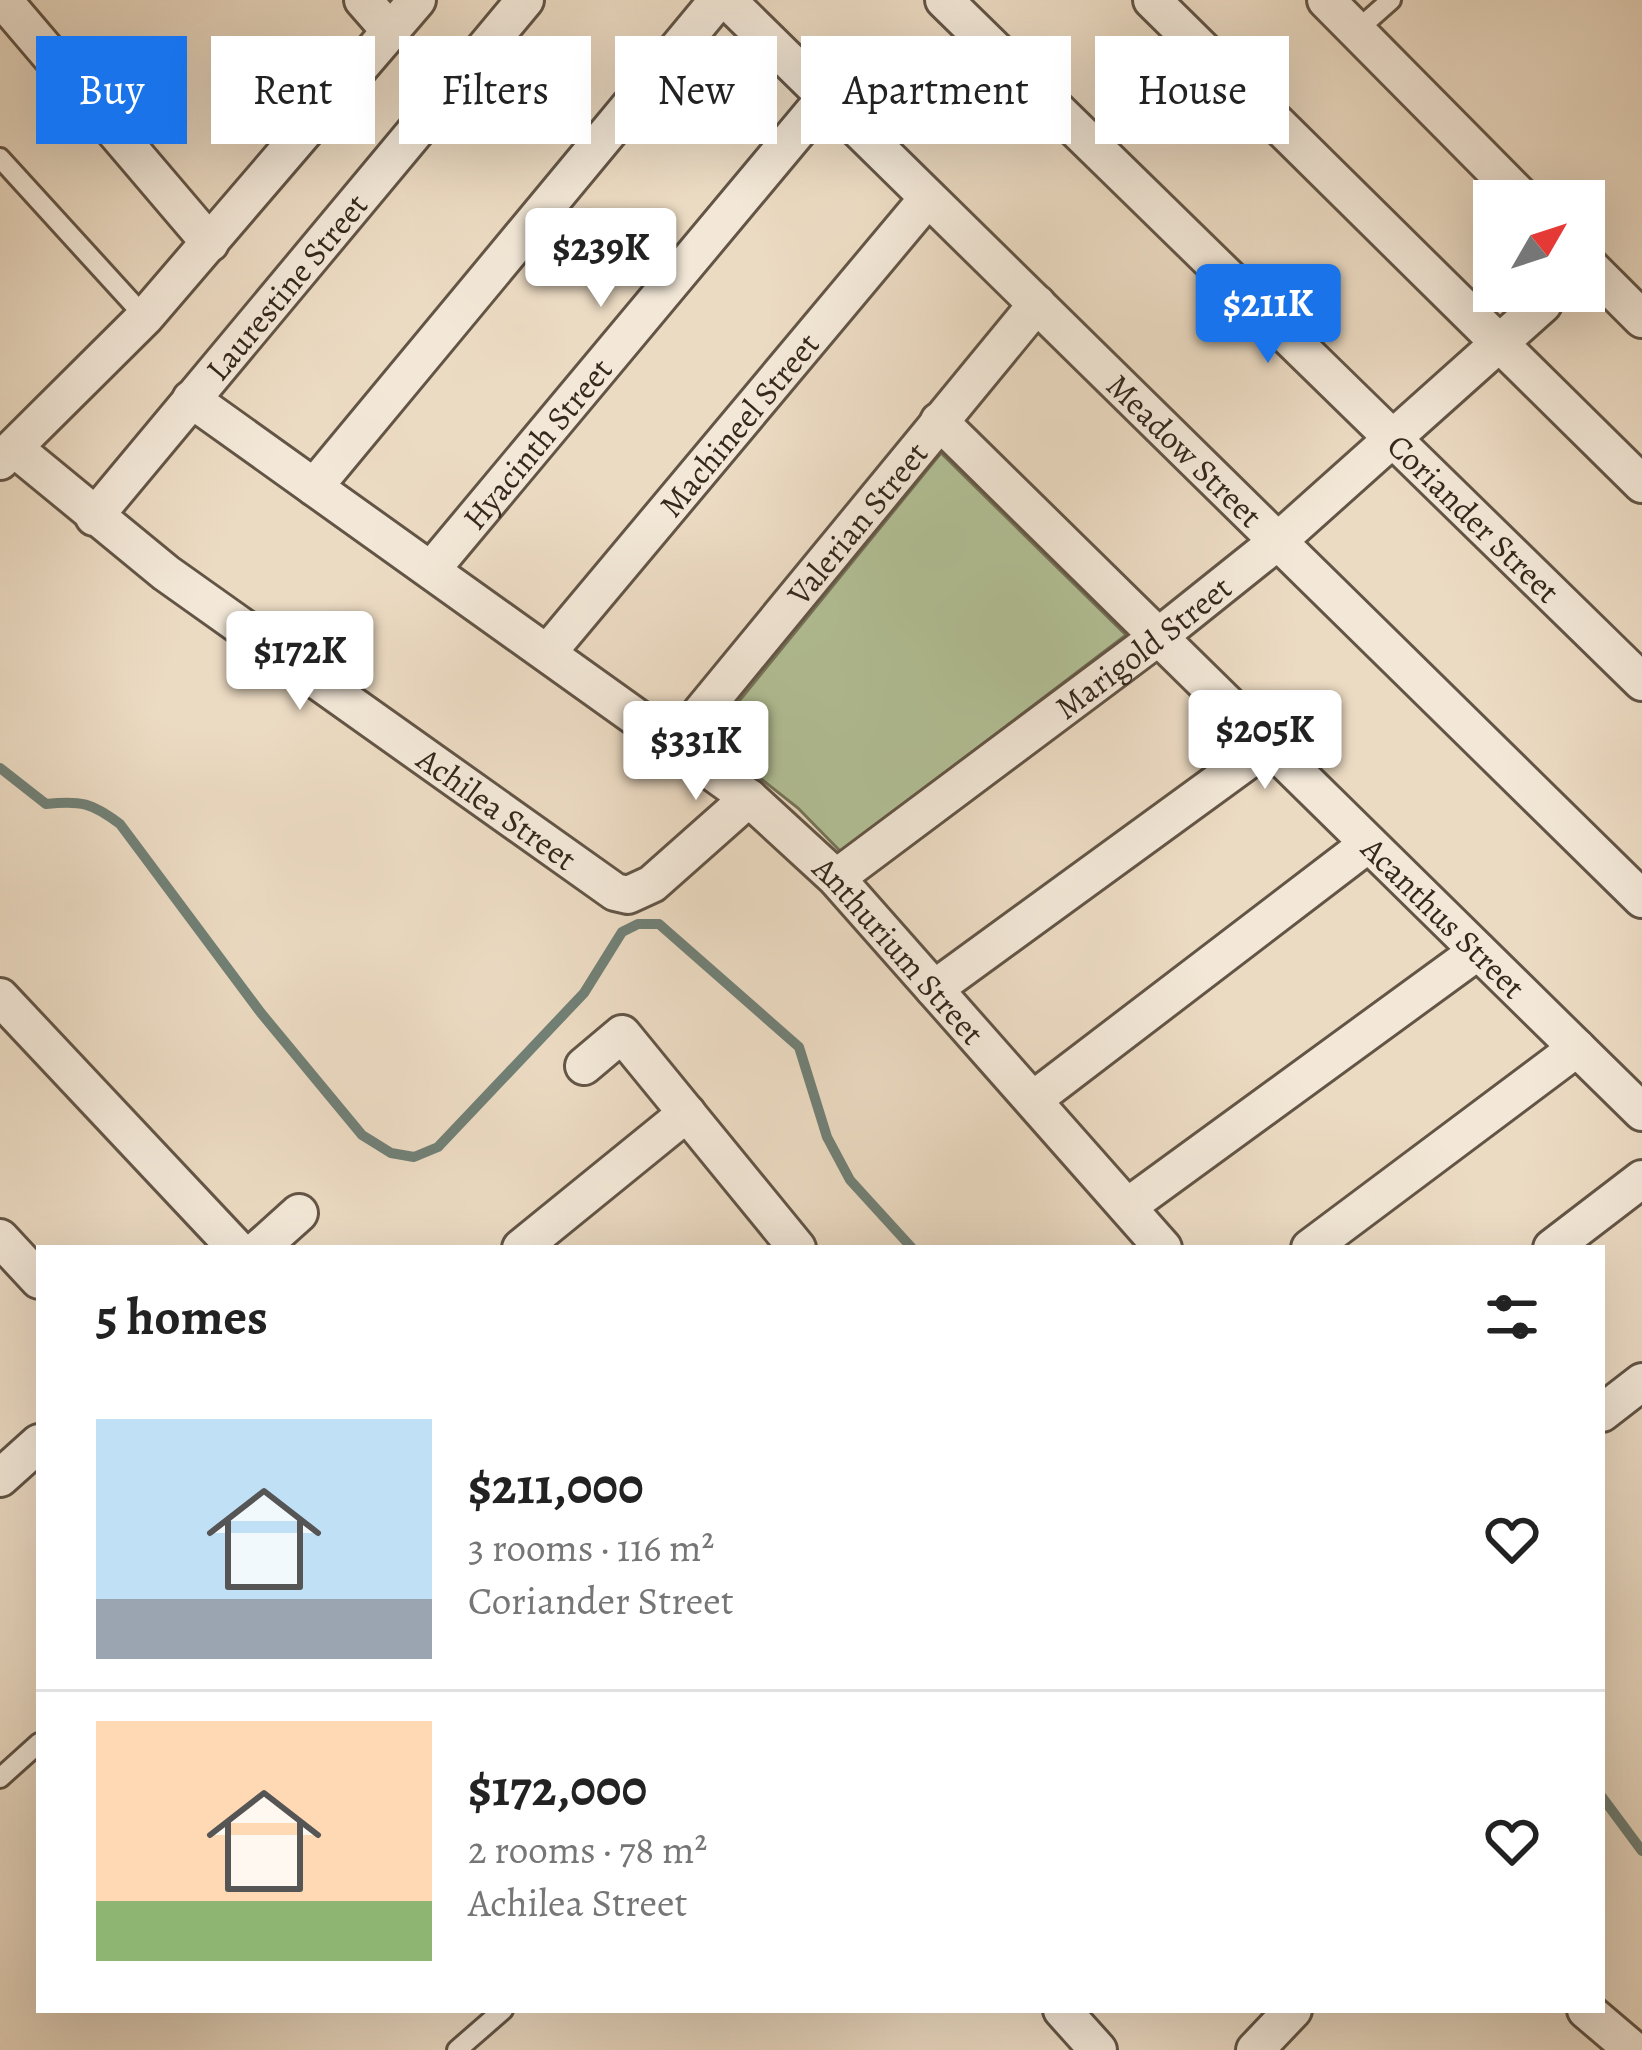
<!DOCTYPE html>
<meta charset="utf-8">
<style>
:root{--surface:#fff;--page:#f6f6f6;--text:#222;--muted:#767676;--line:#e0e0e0;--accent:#1a73e8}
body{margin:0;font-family:Alegreya,serif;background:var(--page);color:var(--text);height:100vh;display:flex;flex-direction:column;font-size:45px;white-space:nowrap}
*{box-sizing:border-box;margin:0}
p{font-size:39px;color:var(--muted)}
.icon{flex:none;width:66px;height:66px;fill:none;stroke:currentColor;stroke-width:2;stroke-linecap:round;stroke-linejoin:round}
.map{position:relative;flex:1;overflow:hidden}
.panel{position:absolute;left:36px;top:1245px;width:1569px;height:768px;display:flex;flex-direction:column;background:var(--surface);border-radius:0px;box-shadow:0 12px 48px #0002}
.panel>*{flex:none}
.guide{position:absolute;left:36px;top:36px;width:1572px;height:108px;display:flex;gap:24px}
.needle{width:78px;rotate:51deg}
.tools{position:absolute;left:1473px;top:180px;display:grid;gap:24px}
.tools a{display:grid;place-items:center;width:132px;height:132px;border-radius:0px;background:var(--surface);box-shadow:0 12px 48px #0002;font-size:60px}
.price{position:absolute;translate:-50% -102px;padding:0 27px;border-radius:12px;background:#fff;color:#222;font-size:39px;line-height:78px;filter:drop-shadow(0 3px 6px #0008)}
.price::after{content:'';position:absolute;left:50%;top:72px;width:36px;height:27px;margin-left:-18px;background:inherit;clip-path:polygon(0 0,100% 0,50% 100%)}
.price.selected{background:var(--accent);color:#fff}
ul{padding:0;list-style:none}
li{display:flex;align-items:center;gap:36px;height:300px;padding:0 60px}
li+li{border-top:3px solid var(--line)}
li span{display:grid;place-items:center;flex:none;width:336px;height:240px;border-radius:0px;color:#555}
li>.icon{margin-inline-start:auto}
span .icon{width:144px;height:144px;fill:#fffc;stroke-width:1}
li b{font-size:51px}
h2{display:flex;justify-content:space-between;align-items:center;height:144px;padding:0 60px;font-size:51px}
.tag{padding:0 42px;border-radius:0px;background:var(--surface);box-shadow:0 12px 48px #0002;font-size:42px;line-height:108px}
.tag.selected{background:var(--accent);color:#fff}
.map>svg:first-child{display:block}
.green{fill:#b3c197;stroke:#74745a;stroke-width:3}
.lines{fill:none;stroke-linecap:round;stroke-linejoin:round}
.stream{stroke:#718076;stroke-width:10}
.lane-casing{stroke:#635546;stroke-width:24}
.street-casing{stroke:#635546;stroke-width:42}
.lane{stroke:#f3e8d8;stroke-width:18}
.street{stroke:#f3e8d8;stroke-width:36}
.labels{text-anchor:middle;stroke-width:9;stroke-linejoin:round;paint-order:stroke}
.street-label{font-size:33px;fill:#35281d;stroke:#f3e8d8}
</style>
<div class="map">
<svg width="1642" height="2050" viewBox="0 0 1642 2050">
<rect width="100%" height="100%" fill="#ecdbc3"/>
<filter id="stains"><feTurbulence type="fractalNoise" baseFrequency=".00167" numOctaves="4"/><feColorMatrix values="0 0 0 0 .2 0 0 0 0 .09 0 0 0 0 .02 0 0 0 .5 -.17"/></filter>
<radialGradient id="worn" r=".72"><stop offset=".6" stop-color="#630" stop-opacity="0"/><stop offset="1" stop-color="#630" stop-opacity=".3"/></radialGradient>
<path class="green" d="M941 453 1126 635 841 852 798 808 709 738Z"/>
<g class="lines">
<g class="stream">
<path d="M0 768 46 804C81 800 92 803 120 824L261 1013 362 1135 391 1153 414 1157 438 1147 584 993 622 932 638 924H659L799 1047 827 1137 850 1180 912 1248"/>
<path d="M1602 1797 1642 1851"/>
</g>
<defs>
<g id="lane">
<path d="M1356 31 1391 0"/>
<path d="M0 158 145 317"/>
<path d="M0 1778 39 1743"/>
<path d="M457 2050 503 2010"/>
</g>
<g id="street">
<path d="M3 0 210 243"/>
<path d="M363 0 391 32"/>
<path id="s1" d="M727 0 1642 899"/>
<path id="s2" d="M944 0 1642 682"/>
<path d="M1152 0 1642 484"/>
<path d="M1326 0 1525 201"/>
<path d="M1584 261 1642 319"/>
<path id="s3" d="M191 399 749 798 836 878 1163 1248"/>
<path id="s4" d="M939 421 1642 1112"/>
<path id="s5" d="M14 448 166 573 615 892 628 895 652 884 749 798"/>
<path d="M0 461 145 317 417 0"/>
<path d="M314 487 718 0"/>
<path id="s6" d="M94 517 525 0"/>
<path id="s7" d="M431 570 826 97"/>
<path id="s8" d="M548 652 928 198"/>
<path id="s9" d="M676 743 1037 304"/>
<path id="s10" d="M836 878 1158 637 1278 541 1543 304"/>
<path d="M934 989 1269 745"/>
<path d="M0 997 236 1248"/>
<path d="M584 1066 622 1034 797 1248"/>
<path d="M1033 1100 1368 844"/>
<path d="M1127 1207 1478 951"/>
<path d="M0 1238 39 1280"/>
<path d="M260 1248 299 1213"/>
<path d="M521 1248 687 1113"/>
<path d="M1310 1248 1577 1048"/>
<path d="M1552 1248 1642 1179"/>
<path d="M1602 1413 1642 1382"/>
<path d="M0 1478 39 1443"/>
<path d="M1062 2010 1098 2050"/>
<path d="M1586 2010 1633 2050"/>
<path d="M1255 2050 1293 2010"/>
</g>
</defs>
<use href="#lane" class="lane-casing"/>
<use href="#street" class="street-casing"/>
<use href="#lane" class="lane"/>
<use href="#street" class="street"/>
</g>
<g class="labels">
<g class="street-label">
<text dy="12" stroke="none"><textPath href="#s6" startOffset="300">Laurestine Street</textPath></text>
<text dy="12" stroke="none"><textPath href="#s8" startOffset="297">Machineel Street</textPath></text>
<text dy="12" stroke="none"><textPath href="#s7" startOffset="165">Hyacinth Street</textPath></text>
<text dy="12" stroke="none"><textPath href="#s1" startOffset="642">Meadow Street</textPath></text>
<text dy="12" stroke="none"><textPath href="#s2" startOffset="741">Coriander Street</textPath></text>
<text dy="12" stroke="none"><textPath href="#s9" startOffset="285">Valerian Street</textPath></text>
<text dy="12" stroke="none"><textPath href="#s10" startOffset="384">Marigold Street</textPath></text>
<text dy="12" stroke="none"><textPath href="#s5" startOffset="603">Achilea Street</textPath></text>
<text dy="12" stroke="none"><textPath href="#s4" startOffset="708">Acanthus Street</textPath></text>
<text dy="12" stroke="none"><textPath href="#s3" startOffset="900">Anthurium Street</textPath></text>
</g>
</g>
<rect width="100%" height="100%" filter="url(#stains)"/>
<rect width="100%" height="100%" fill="url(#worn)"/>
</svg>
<div class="tools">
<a><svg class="needle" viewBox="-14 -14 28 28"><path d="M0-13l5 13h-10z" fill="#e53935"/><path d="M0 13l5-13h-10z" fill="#767676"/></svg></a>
</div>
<b class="price" style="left:601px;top:310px">$239K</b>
<b class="price selected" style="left:1268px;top:366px">$211K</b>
<b class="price" style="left:300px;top:713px">$172K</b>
<b class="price" style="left:1265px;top:792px">$205K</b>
<b class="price" style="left:696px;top:803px">$331K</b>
<div class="guide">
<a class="tag selected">Buy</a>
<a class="tag">Rent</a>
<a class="tag">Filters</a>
<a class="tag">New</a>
<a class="tag">Apartment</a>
<a class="tag">House</a>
</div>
<section class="panel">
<h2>5 homes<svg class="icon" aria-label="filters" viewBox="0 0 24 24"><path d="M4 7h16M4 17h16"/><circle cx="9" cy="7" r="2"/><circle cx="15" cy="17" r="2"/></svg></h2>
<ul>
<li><span style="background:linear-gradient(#bfe0f5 75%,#9aa5b1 0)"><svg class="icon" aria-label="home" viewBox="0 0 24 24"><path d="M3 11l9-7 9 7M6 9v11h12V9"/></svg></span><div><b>$211,000</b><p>3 rooms · 116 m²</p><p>Coriander Street</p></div><svg class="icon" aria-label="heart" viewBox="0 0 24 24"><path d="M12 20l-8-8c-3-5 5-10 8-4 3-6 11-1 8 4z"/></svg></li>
<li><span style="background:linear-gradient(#ffd9b3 75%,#8fb573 0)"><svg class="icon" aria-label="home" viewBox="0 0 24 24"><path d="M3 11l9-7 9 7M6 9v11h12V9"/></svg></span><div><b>$172,000</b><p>2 rooms · 78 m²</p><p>Achilea Street</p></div><svg class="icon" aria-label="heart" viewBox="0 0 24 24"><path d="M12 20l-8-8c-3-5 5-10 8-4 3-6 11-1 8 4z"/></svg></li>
</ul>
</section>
</div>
